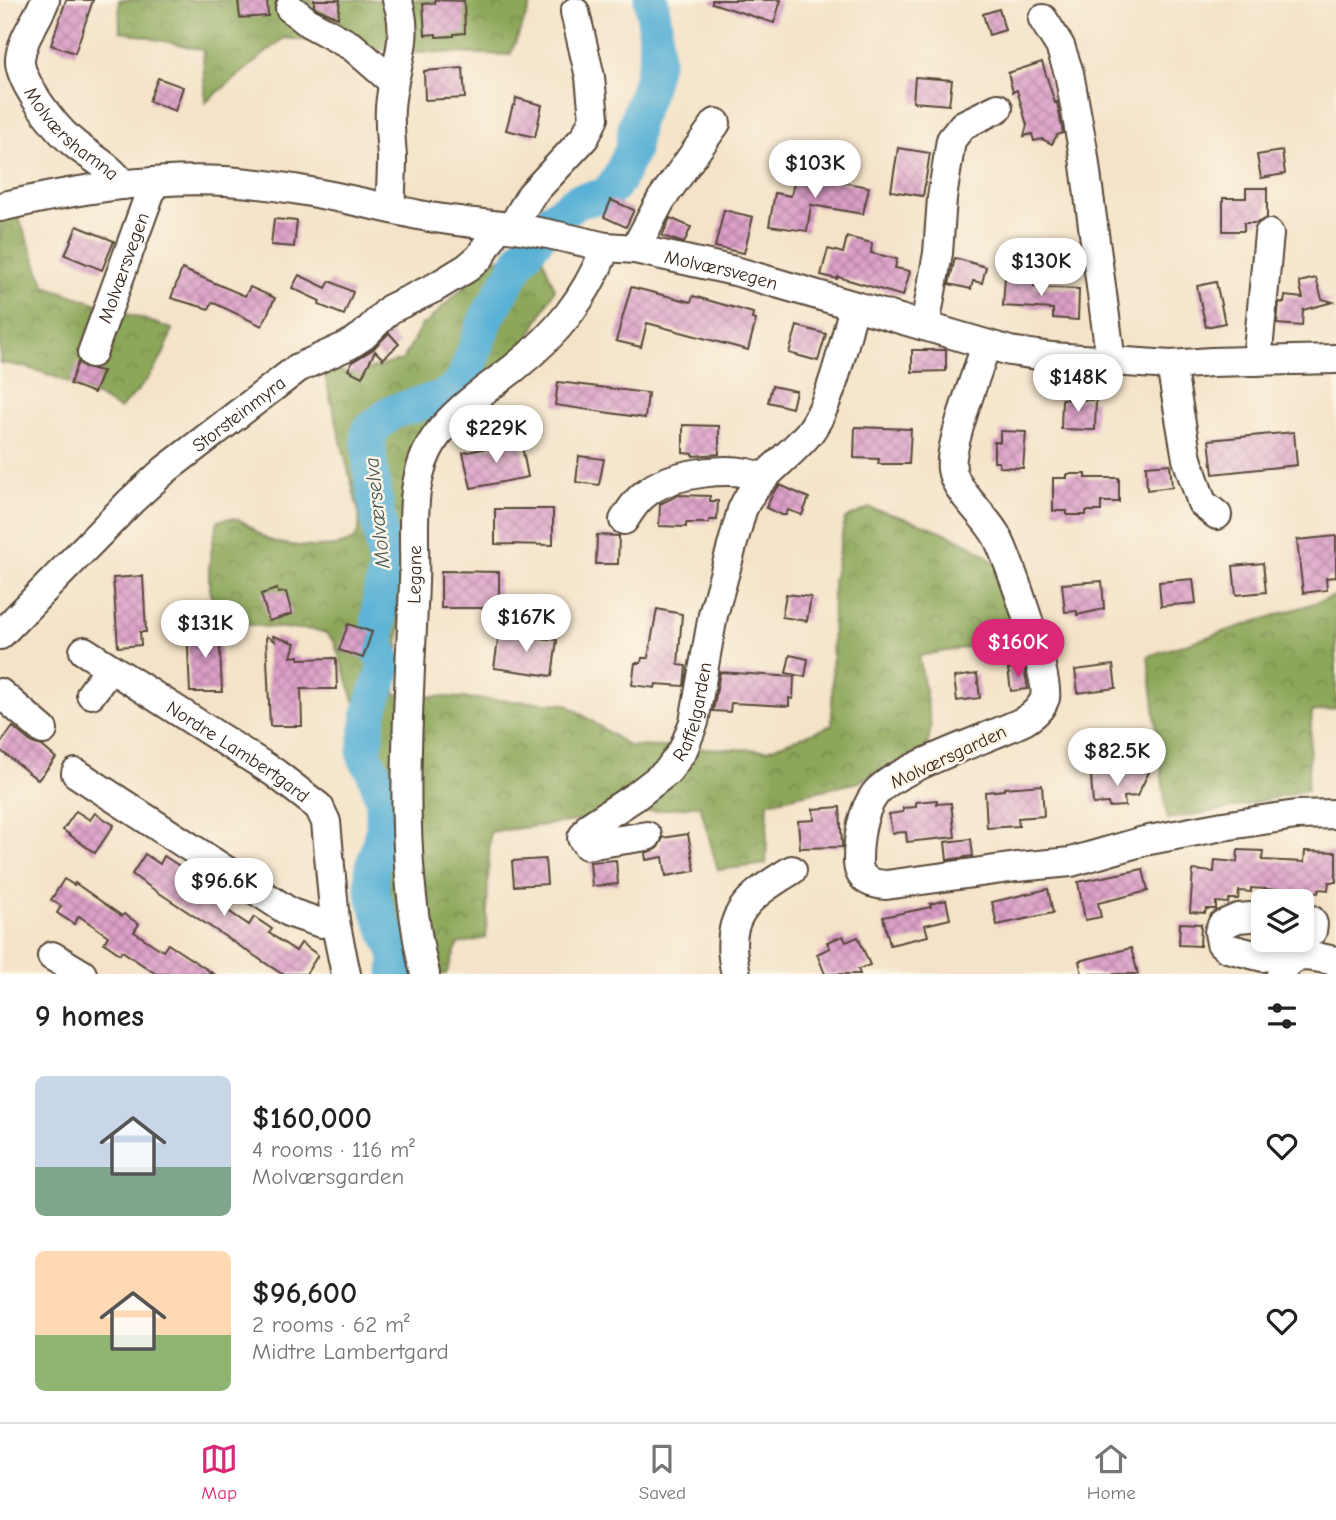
<!DOCTYPE html>
<meta charset="utf-8">
<style>
:root{--surface:#fff;--page:#f6f6f6;--text:#222;--muted:#767676;--line:#e0e0e0;--accent:#db2777}
body{margin:0;font-family:"Comic Neue",sans-serif;background:var(--page);color:var(--text);height:100vh;display:flex;flex-direction:column;font-size:26px;white-space:nowrap}
*{box-sizing:border-box;margin:0}
p{font-size:23px;color:var(--muted)}
.icon{flex:none;width:38px;height:38px;fill:none;stroke:currentColor;stroke-width:2;stroke-linecap:round;stroke-linejoin:round}
.map{position:relative;height:974px;overflow:hidden}
.drawer{display:flex;flex-direction:column;background:var(--surface);flex:1}
.drawer>*{flex:none}
.controls{position:absolute;left:1251px;top:889px;display:grid;gap:14px}
.controls a{display:grid;place-items:center;width:63px;height:63px;border-radius:10px;background:var(--surface);box-shadow:0 4px 10px #0003;font-size:35px}
.price{position:absolute;translate:-50% -60px;padding:0 16px;border-radius:24px;background:#fff;color:#222;font-size:23px;line-height:46px;filter:drop-shadow(0 2px 4px #0008)}
.price::after{content:'';position:absolute;left:50%;top:42px;width:21px;height:16px;margin-left:-10px;background:inherit;clip-path:polygon(0 0,100% 0,50% 100%)}
.price.selected{background:var(--accent);color:#fff}
ul{padding:0;list-style:none}
li{display:flex;align-items:center;gap:21px;height:175px;padding:0 35px}
li span{display:grid;place-items:center;flex:none;width:196px;height:140px;border-radius:10px;color:#555}
li>.icon{margin-inline-start:auto}
span .icon{width:84px;height:84px;fill:#fffc;stroke-width:1}
li b{font-size:30px}
h2{display:flex;justify-content:space-between;align-items:center;height:84px;padding:0 35px;font-size:30px}
.tab-bar{display:flex;justify-content:space-around;align-items:center;height:98px;border-top:2px solid var(--line);background:var(--surface);font-size:19px;color:var(--muted)}
.tab-bar a{display:grid;justify-items:center;gap:4px}
.tab-bar .selected{color:var(--accent)}
.map>svg:first-child{display:block}
.forest{fill:url(#forest-crowns);stroke:#64683c;stroke-width:2}
.lines{fill:none;stroke-linecap:round;stroke-linejoin:round}
.river{stroke:#58b1d6;stroke-width:35}
.building{fill:url(#building-cross-hatch)}
.minor-casing{stroke:#574638;stroke-width:32}
.minor{stroke:#fff;stroke-width:28}
.labels{text-anchor:middle;stroke-width:5;stroke-linejoin:round;paint-order:stroke}
.street-label{font-size:19px;fill:#3b2a1e;stroke:#fcf5e5}
.water-label{font-size:21px;font-style:italic;fill:#45595e;stroke:#fcf5e5}
</style>
<div class="map">
<svg width="1336" height="974" viewBox="0 0 1336 974">
<defs>
<pattern id="forest-crowns" width="20" height="18" patternUnits="userSpaceOnUse" patternTransform="scale(1.75)"><rect width="20" height="18" fill="#8da75a"/><path d="M2 6a3 3 0 1 1 6 0M12 15a3 3 0 1 1 6 0" fill="none" stroke="#74884a"/></pattern>
<pattern id="building-cross-hatch" width="8" height="8" patternUnits="userSpaceOnUse" patternTransform="scale(1.75)"><rect width="8" height="8" fill="#dc9fc8"/><path d="M0 0l8 8M0 8l8-8" fill="none" stroke="#b482a2"/></pattern>
</defs>
<rect width="100%" height="100%" fill="#fcf5e5"/>
<filter id="ink" filterUnits="userSpaceOnUse"><feTurbulence type="fractalNoise" baseFrequency=".0143" numOctaves="2"/><feDisplacementMap in="SourceGraphic" scale="14" xChannelSelector="R" yChannelSelector="G"/><feConvolveMatrix kernelMatrix="1 2 1 2 8 2 1 2 1" color-interpolation-filters="sRGB"/></filter>
<filter id="wash" filterUnits="userSpaceOnUse"><feTurbulence type="fractalNoise" baseFrequency=".00686" numOctaves="4" result="noise"/><feDisplacementMap in="SourceGraphic" scale="28" xChannelSelector="R" yChannelSelector="G"/><feGaussianBlur stdDeviation="1.57" result="paint"/><feColorMatrix in="noise" values="0 0 0 0 0 0 0 0 0 0 0 0 0 0 0 0 0 1.4 0 .05"/><feComposite in="paint" operator="in"/></filter>
<g filter="url(#wash)">
<rect width="100%" height="100%" fill="#f4e3c8"/>
<g class="forest">
<path d="M119 0H533L510 55 396 51 284 38 205 103 203 50 120 31Z"/>
<path d="M0 205H14L45 286 172 329C166 359 142 389 119 409 87 389 38 366 0 363Z"/>
<path d="M539 249 555 289 516 361 442 416 402 594 395 694 566 704 629 746 767 750 832 725 833 582 845 519 869 508C911 519 977 538 1005 574 1012 583 1019 624 1023 637L919 656 931 726 927 747 859 782 768 802 766 864 718 870 700 805 490 832 486 938 458 944 446 974H388L390 908 369 768 355 703 334 641 326 633 316 630C291 628 251 629 229 618 197 602 211 547 218 521 244 511 249 531 270 540 287 547 341 552 355 538 361 531 359 521 359 513L322 364 349 374 403 360 422 324H425L492 260Z"/>
<path d="M1336 596V708L1312 712 1307 790 1223 810 1167 819 1148 656Z"/>
</g>
<g class="lines">
<path class="river" d="M396 974 397 955 378 911 372 891V870L383 828V802L373 771 364 755 369 714 386 663 377 648 380 594 386 569 370 466 368 432 392 412 444 397 462 384 485 321 521 258 553 218 577 201 605 196 618 180 632 150 636 122 649 86 656 59 655 25 651 0"/>
</g>
<g id="blocks">
<g class="building">
<path d="M66 0H93L75 53 51 45Z"/>
<path d="M238 0H267L268 16 240 18Z"/>
<path d="M314 0H340L338 18 318 9 314 6Z"/>
<path d="M435 0 464 1 465 33 454 34V36L436 37V34L425 35 423 4 435 3Z"/>
<path d="M712 0H781L774 23 712 3Z"/>
<path d="M999 9 1005 30 989 35 983 14Z"/>
<path d="M1042 62 1055 103 1057 102 1063 133 1057 135 1052 144 1042 139 1034 141 1032 134 1024 136 1027 125 1017 90 1013 92 1008 73Z"/>
<path d="M463 68 465 98 425 100 424 71Z"/>
<path d="M915 77 952 80 949 105 913 102Z"/>
<path d="M158 78 183 87 175 111 149 101Z"/>
<path d="M516 98 542 105 535 137 506 130 513 105H515Z"/>
<path d="M898 148 930 153 923 196 891 191Z"/>
<path d="M1282 151 1285 174 1261 178 1257 155Z"/>
<path d="M810 166 825 170 824 179 869 187 863 214 811 205 807 231 769 226 775 193 791 196 796 173 808 176Z"/>
<path d="M1246 188H1267V218L1257 223H1244V231H1223V198H1246Z"/>
<path d="M611 200 634 210 626 227 604 217Z"/>
<path d="M724 210 753 217 744 253 715 247Z"/>
<path d="M670 218 691 227 684 243 662 236Z"/>
<path d="M274 219 297 221 294 247 271 245Z"/>
<path d="M77 226 114 241 102 270 65 255Z"/>
<path d="M847 237 872 243 871 253 897 259 895 268 910 271 903 296 838 277 837 279 821 275 828 249 843 253Z"/>
<path d="M955 258 986 267 982 283 973 281 971 289 949 284Z"/>
<path d="M182 269 245 296 250 287 275 298 262 326 212 302 209 309 171 298Z"/>
<path d="M299 275 326 288 330 281 353 292 344 315 319 305 320 301 292 288Z"/>
<path d="M1005 276 1035 278 1034 287 1079 289 1078 320 1053 318V309L1003 306Z"/>
<path d="M1316 278 1322 299 1333 302 1303 310 1302 326 1277 324 1279 302 1284 303 1285 296 1303 298 1299 282Z"/>
<path d="M1216 282 1225 323 1206 327 1197 286Z"/>
<path d="M631 287 691 302 693 296 753 313 752 319 756 320 748 350 647 323 641 347 616 341Z"/>
<path d="M797 326 826 334 818 361 789 353Z"/>
<path d="M389 333 399 344 383 359 375 351 362 377 348 370 352 362 372 350Z"/>
<path d="M912 350H946V371L912 372Z"/>
<path d="M78 362 86 368 103 371 94 393 70 384Z"/>
<path d="M558 382 648 393 645 418 555 405Z"/>
<path d="M772 386 796 391 792 408 768 402Z"/>
<path d="M1062 399 1096 400 1095 430 1061 429Z"/>
<path d="M683 425 719 426V454L693 456V454L683 453Z"/>
<path d="M855 427 911 429 909 464H878L879 459 854 458Z"/>
<path d="M1000 431 1026 432 1023 468 999 467V462H994V442H1000Z"/>
<path d="M1294 432 1297 465 1213 474 1209 440Z"/>
<path d="M521 441 528 477 471 488 463 453Z"/>
<path d="M579 456 604 459 599 485 576 482Z"/>
<path d="M1170 464 1172 487 1147 490 1146 466Z"/>
<path d="M1067 474H1086V478H1119V502H1101V511H1086V515H1067V511H1053V478H1067Z"/>
<path d="M780 485 809 498 802 515 788 510 786 515H782L766 508 773 493Z"/>
<path d="M678 495 710 496V501H718L717 520H709V523H686V527L659 526 660 504Z"/>
<path d="M495 509H553V545L495 544Z"/>
<path d="M597 535 619 536 618 564H596Z"/>
<path d="M1336 536V577L1326 578 1327 590 1303 593 1297 540Z"/>
<path d="M1263 563 1266 592 1236 595 1233 566Z"/>
<path d="M441 571 499 572V608H441Z"/>
<path d="M143 576 146 632H140L141 645 118 647 113 578Z"/>
<path d="M1193 579 1196 603 1161 606 1159 582Z"/>
<path d="M1102 581 1104 609 1077 615V611L1065 612 1062 584Z"/>
<path d="M277 589 278 593 286 592 292 614 269 621 261 594Z"/>
<path d="M786 594 811 597 807 621 782 617Z"/>
<path d="M657 609 682 614 678 665 686 666 684 686 656 684 655 688 632 685 635 663H641L642 658H648Z"/>
<path d="M348 624 372 632 363 658 339 650Z"/>
<path d="M219 626 222 692H190L187 629Z"/>
<path d="M499 633 557 640 552 676 494 668Z"/>
<path d="M266 636 275 641 273 636 295 643 291 657 299 656V659L336 658 337 689H301L302 726H270Z"/>
<path d="M790 655 808 659 805 677 786 673Z"/>
<path d="M1113 665 1116 688 1078 693 1075 670Z"/>
<path d="M1021 666H1024L1028 689 1011 691 1008 669Z"/>
<path d="M720 672 794 677 793 699 789 698V706L731 703 730 712 713 711Z"/>
<path d="M977 674 980 698 957 701 954 677Z"/>
<path d="M13 727 32 743 42 746 56 758 38 780 0 750V744Z"/>
<path d="M1137 772H1149L1137 796 1124 797 1125 806 1109 807 1108 803 1093 804 1091 776Z"/>
<path d="M1042 785 1044 816 1018 818 1019 826 987 828 985 792 1004 790V788Z"/>
<path d="M937 800V804L951 803 955 837 907 842 906 832 892 833 889 814 903 812V808L916 807V802Z"/>
<path d="M840 807 842 847 800 848 798 821 814 820 813 809Z"/>
<path d="M76 811 90 820 95 813 114 825 95 853 63 830Z"/>
<path d="M688 834 695 871 666 876 663 857 646 860 645 853 657 849 663 838Z"/>
<path d="M971 839 973 856 947 860 945 842Z"/>
<path d="M1238 850 1263 851 1262 860 1304 862 1305 851 1336 852V882H1329L1328 890 1319 889 1318 893 1306 892V900L1280 898 1281 890 1251 888V892L1239 891 1238 899H1229L1228 903 1216 902V909H1206L1205 913 1190 912 1193 870 1214 872 1215 860 1237 862Z"/>
<path d="M145 854 160 864 164 856 181 867 177 875 205 893 210 886 228 897 221 906 249 925 254 917 272 929 269 933 296 951 301 943 318 955 306 974H282L141 881 132 874Z"/>
<path d="M545 859 547 884 514 886 512 861Z"/>
<path d="M616 860 618 884 592 886 590 862Z"/>
<path d="M1143 869 1148 891 1098 903 1101 917 1085 920 1078 882Z"/>
<path d="M64 879 74 885 75 883 122 916 124 914 139 924 134 932 163 951 168 944 214 974H156L122 951 120 954 104 943 108 936 79 916 74 924 57 913 61 906 51 900Z"/>
<path d="M1048 889 1053 913 997 925 992 902Z"/>
<path d="M946 900 950 919 925 925 928 936 890 945 883 917 931 907 930 904Z"/>
<path d="M1180 923 1201 924 1200 946 1179 945Z"/>
<path d="M843 936 846 942 858 937 870 965 858 969 860 974H825L817 954 830 948 827 942Z"/>
<path d="M1131 948 1138 974H1082L1079 961Z"/>
</g>
</g>
</g>
<g filter="url(#ink)">
<use href="#blocks" fill-opacity="0" stroke="#574638" stroke-width="2"/>
<g class="lines">
<defs>
<g id="minor">
<path id="s1" d="M45 0C38 20 22 37 20 59 18 80 54 126 70 140 87 156 109 164 123 185"/>
<path d="M290 8 309 23 353 47 393 82"/>
<path d="M1043 19 1060 46 1069 73 1083 150 1111 362"/>
<path id="s2" d="M0 207C74 190 149 177 226 181 291 185 355 201 419 215 448 221 478 223 508 227 541 231 574 240 606 247L635 249 735 271 1010 351 1052 357 1171 365 1211 362 1336 359"/>
<path d="M390 207C391 191 392 174 392 157 391 141 389 124 390 108 392 70 412 40 397 0"/>
<path d="M512 227 531 195 585 137 594 118 590 77 575 12"/>
<path d="M635 249 661 200 716 123"/>
<path d="M925 326 938 253 942 198 951 140 963 125 998 108"/>
<path d="M986 346C978 370 948 447 952 469 955 491 985 515 996 535 1008 555 1050 678 1045 698 1041 709 1034 715 1024 721 990 738 895 768 875 794 862 811 858 839 858 861 858 879 870 884 886 885L1017 867 1071 862 1144 841 1223 826 1296 815 1336 814"/>
<path id="s3" d="M92 353 154 182"/>
<path d="M1257 361 1269 234"/>
<path d="M1171 365 1187 459 1202 503 1217 515"/>
<path d="M624 520C631 509 638 498 649 491 674 473 734 464 762 478"/>
<path id="s4" d="M0 635 131 501 165 470 298 368 349 345 363 336 390 309 434 288 467 268 480 257 498 226"/>
<path id="s5" d="M84 651 275 773 319 807 326 822 335 921 346 974"/>
<path d="M0 693 43 730"/>
<path d="M91 694 110 668"/>
<path d="M76 773 291 913 321 923 335 921"/>
<path id="s6" d="M647 836 587 845 582 838 590 826 636 796 668 771 683 750 694 722 713 615 742 510C757 475 786 461 809 433 830 407 845 340 854 306"/>
<path d="M1264 916 1238 918 1222 925 1219 932 1221 943 1227 948 1263 957 1295 940"/>
<path d="M1302 917 1311 920 1313 924 1312 931 1302 937"/>
<path d="M52 956 82 974"/>
<path id="s7" d="M425 974C395 846 409 712 414 583 416 534 406 481 435 438 456 408 486 390 514 368 558 333 585 299 606 247"/>
<path d="M736 974C722 916 746 898 792 870"/>
<path d="M1281 974C1292 948 1313 957 1336 961"/>
</g>
</defs>
<use href="#minor" class="minor-casing"/>
<use href="#minor" class="minor"/>
</g>
</g>
<g class="labels">
<g class="street-label">
<text dy="7" stroke="none"><textPath href="#s1" startOffset="158">Molværshamna</textPath></text>
<text dy="7" stroke="none"><textPath href="#s3" startOffset="91">Molværsvegen</textPath></text>
<text dy="7" stroke="none"><textPath href="#s2" startOffset="732">Molværsvegen</textPath></text>
<text dy="7" stroke="none"><textPath href="#s4" startOffset="326">Storsteinmyra</textPath></text>
<text dy="7" stroke="none"><textPath href="#s7" startOffset="401">Legane</textPath></text>
<text dy="7" stroke="none"><textPath href="#s6" startOffset="245">Raffelgarden</textPath></text>
<text dy="7" stroke="none"><textPath href="#s5" startOffset="184">Nordre Lambertgard</textPath></text>
<text transform="translate(948 756) rotate(-25)" y="7">Molværsgarden</text>
</g>
<g class="water-label">
<text transform="translate(377 513) rotate(-96)" y="7">Molværselva</text>
</g>
</g>
</svg>
<div class="controls">
<a><svg class="icon" aria-label="layers" viewBox="0 0 24 24"><path d="M12 4l9 5-9 5-9-5zM3 14l9 5 9-5"/></svg></a>
</div>
<b class="price" style="left:815px;top:200px">$103K</b>
<b class="price" style="left:1041px;top:298px">$130K</b>
<b class="price" style="left:1078px;top:414px">$148K</b>
<b class="price" style="left:496px;top:465px">$229K</b>
<b class="price" style="left:526px;top:654px">$167K</b>
<b class="price" style="left:205px;top:660px">$131K</b>
<b class="price selected" style="left:1018px;top:679px">$160K</b>
<b class="price" style="left:1117px;top:788px">$82.5K</b>
<b class="price" style="left:224px;top:918px">$96.6K</b>
</div>
<section class="drawer">
<h2>9 homes<svg class="icon" aria-label="filters" viewBox="0 0 24 24"><path d="M4 7h16M4 17h16"/><circle cx="9" cy="7" r="2"/><circle cx="15" cy="17" r="2"/></svg></h2>
<ul>
<li><span style="background:linear-gradient(#c9d6e8 65%,#7fa58c 0)"><svg class="icon" aria-label="home" viewBox="0 0 24 24"><path d="M3 11l9-7 9 7M6 9v11h12V9"/></svg></span><div><b>$160,000</b><p>4 rooms · 116 m²</p><p>Molværsgarden</p></div><svg class="icon" aria-label="heart" viewBox="0 0 24 24"><path d="M12 20l-8-8c-3-5 5-10 8-4 3-6 11-1 8 4z"/></svg></li>
<li><span style="background:linear-gradient(#ffd9b3 60%,#8fb573 0)"><svg class="icon" aria-label="home" viewBox="0 0 24 24"><path d="M3 11l9-7 9 7M6 9v11h12V9"/></svg></span><div><b>$96,600</b><p>2 rooms · 62 m²</p><p>Midtre Lambertgard</p></div><svg class="icon" aria-label="heart" viewBox="0 0 24 24"><path d="M12 20l-8-8c-3-5 5-10 8-4 3-6 11-1 8 4z"/></svg></li>
</ul>
</section>
<nav class="tab-bar">
<a class="selected"><svg class="icon" aria-label="map" viewBox="0 0 24 24"><path d="M3 6l6-2 6 2 6-2v14l-6 2-6-2-6 2zM9 4v14M15 6v14"/></svg>Map</a>
<a><svg class="icon" aria-label="saved" viewBox="0 0 24 24"><path d="M7 4h10v16l-5-4-5 4z"/></svg>Saved</a>
<a><svg class="icon" aria-label="home" viewBox="0 0 24 24"><path d="M3 11l9-7 9 7M6 9v11h12V9"/></svg>Home</a>
</nav>
